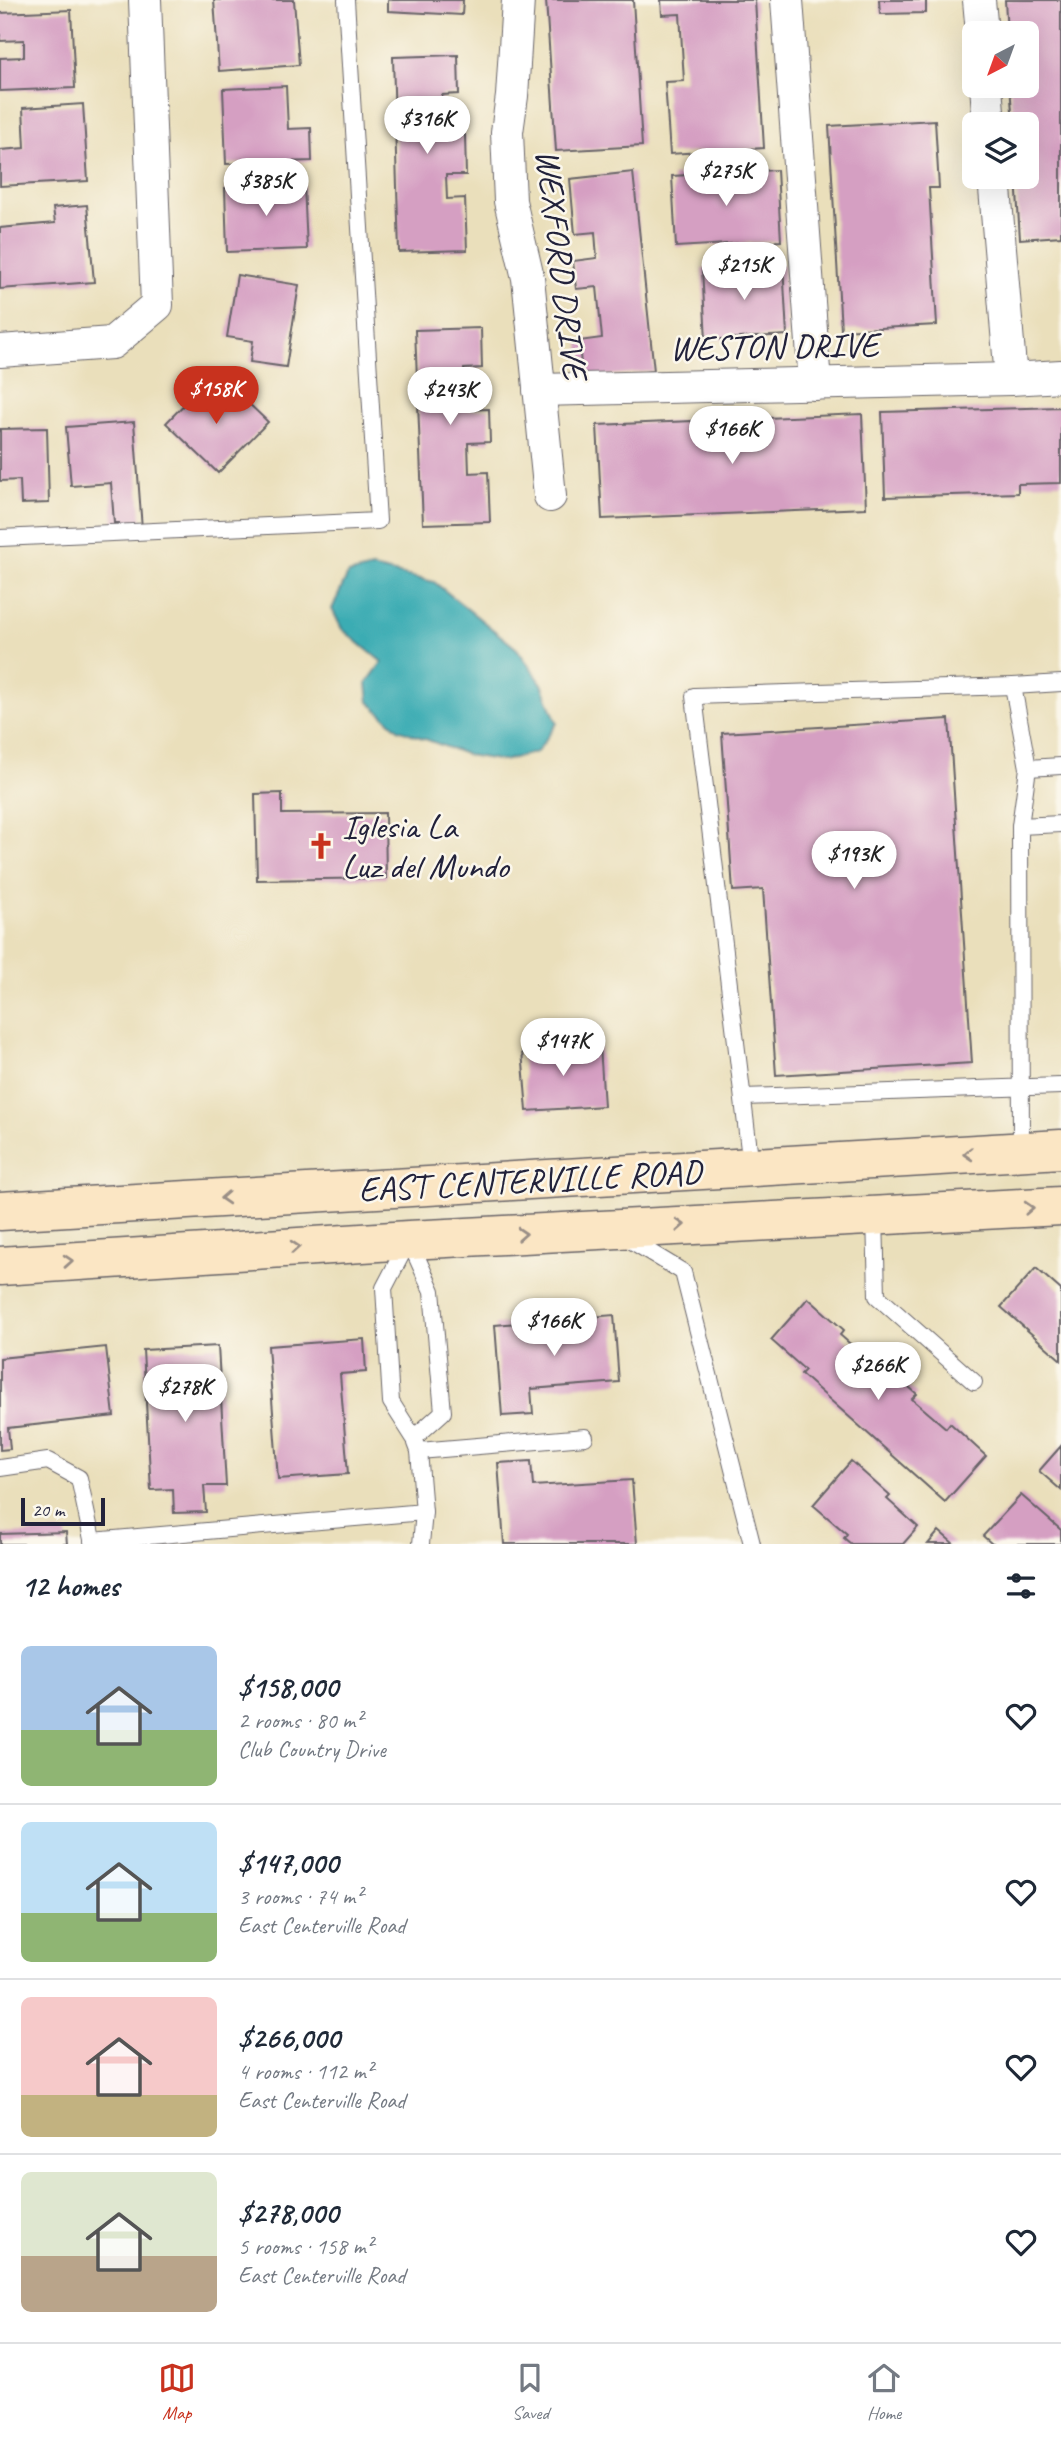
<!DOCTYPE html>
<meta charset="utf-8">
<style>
:root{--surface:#fff;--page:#f6f6f7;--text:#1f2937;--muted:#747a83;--line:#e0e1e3;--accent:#c8321e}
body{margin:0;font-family:Caveat,sans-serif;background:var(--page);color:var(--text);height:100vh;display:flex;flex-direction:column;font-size:26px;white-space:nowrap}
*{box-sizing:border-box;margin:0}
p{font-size:23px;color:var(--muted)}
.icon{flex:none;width:38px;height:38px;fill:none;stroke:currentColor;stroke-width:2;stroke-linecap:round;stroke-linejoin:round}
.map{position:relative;height:1544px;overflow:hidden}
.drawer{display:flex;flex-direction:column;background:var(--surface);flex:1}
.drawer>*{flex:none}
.needle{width:46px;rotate:221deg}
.buttons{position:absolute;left:962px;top:21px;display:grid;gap:14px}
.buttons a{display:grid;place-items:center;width:77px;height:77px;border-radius:10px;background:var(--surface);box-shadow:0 7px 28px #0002;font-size:35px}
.scale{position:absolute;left:21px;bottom:18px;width:84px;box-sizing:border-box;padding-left:7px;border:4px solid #22223b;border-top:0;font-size:19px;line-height:24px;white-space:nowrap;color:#22223b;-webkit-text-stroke:5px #fbf7ec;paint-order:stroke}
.price{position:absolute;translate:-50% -60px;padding:0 16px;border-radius:24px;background:#fff;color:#222;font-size:23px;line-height:46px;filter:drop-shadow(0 2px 4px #0008)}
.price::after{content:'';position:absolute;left:50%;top:42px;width:21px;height:16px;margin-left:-10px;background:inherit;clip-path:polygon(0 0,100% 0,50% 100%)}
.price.on{background:var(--accent);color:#fff}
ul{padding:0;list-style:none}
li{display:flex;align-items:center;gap:21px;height:175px;padding:0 21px}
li+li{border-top:2px solid var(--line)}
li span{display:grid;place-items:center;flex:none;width:196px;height:140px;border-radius:10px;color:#555}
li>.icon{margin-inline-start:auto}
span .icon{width:84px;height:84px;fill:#fffc;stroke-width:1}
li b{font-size:30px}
h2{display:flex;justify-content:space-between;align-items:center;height:84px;padding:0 21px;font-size:30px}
.tabs{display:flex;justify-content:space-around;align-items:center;height:98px;border-top:2px solid var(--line);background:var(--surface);font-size:19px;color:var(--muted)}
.tabs a{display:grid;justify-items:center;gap:4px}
.tabs .on{color:var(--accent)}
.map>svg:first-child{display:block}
.water{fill:#3aacb3;stroke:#2e6777;stroke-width:2}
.building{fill:#d59fc2}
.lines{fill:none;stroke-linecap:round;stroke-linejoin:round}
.lane-casing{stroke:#686468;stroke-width:18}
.street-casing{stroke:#686468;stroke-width:34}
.secondary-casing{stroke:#686468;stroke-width:41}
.lane{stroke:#fff;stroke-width:16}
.street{stroke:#fff;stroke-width:32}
.secondary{stroke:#fbe6c4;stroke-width:38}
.oneway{stroke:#998e86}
.labels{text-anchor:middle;stroke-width:5;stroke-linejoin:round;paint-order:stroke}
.street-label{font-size:35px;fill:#22223b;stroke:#fbf7ec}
.poi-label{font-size:35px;fill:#22223b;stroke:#fbf7ec;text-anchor:start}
</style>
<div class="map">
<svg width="1061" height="1544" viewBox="0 0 1061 1544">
<rect width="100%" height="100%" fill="#fbf7ec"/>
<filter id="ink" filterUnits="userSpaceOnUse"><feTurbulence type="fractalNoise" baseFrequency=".0143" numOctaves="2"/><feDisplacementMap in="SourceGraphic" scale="14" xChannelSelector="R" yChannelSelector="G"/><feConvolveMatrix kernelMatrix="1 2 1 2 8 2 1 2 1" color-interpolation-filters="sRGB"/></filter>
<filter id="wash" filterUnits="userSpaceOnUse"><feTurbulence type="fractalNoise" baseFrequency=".00686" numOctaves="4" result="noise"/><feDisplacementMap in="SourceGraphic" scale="28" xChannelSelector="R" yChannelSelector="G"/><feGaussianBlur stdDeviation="1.57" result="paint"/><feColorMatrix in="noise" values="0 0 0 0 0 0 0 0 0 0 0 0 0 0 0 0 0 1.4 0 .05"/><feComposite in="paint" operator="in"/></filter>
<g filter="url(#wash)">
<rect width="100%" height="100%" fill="#eadfbb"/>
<path class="water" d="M372 568 434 582 517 649 542 684 557 723 537 752 503 761 468 755 398 729 369 702 367 683 382 662 342 629 332 609 348 574Z"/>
<g id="blocks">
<g class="building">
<path d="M214 0H294L299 65 219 71Z"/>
<path d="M388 0H463L462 15 388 11Z"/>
<path d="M546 0H633L642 146 556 151Z"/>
<path d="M661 0H755L764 148 670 154 665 82 684 81 680 14 662 15Z"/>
<path d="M879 0H926V13L880 14Z"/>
<path d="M1005 0H1061V236L1020 239 1016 177H1027V124H1013L1010 86H1027V33H1007Z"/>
<path d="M71 10 75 88 0 91V58L24 57V40L0 41V13Z"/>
<path d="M458 55 459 94 442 95 444 135H465L466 175H446L447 199 465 198 467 250 399 252 393 57Z"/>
<path d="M286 86 288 129 311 128 312 161 226 164 223 89Z"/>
<path d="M83 104 88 181 0 186V150L25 148 23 108Z"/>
<path d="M935 120 939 188H929L937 325 841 330 829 126Z"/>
<path d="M777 170 781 241 676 247 672 176Z"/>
<path d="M633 172 654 371 582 378 579 341 602 338 597 287 576 289 573 261 597 258 595 232 575 234 570 179Z"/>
<path d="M304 184 307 249 227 252 225 188Z"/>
<path d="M87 205 94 282 0 289V228L55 223 53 208Z"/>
<path d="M783 264 787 335 706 340 702 269Z"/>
<path d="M237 275 299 285 286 367 250 362 253 341 227 337Z"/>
<path d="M481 328 482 368 464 369 466 410 489 409 490 442 468 443 469 473 488 472 490 522 423 524 415 330Z"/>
<path d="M208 380 237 408 245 400 268 422 218 473 166 423Z"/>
<path d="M1061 407V483L1018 484V493L885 497 882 412Z"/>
<path d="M862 414 866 508 602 519 597 425Z"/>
<path d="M134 422 142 529 120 530 119 523H114L111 483 71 486 66 427Z"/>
<path d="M47 428 49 503 21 504 20 480 0 481V429Z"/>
<path d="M949 719 972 1063 776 1075 763 889 733 891 722 733Z"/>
<path d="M282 793V814L385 813 386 878 257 880 255 794Z"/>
<path d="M600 1046 604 1106 527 1111 522 1051Z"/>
<path d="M1036 1268 1061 1290V1360L1001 1307Z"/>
<path d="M808 1298 844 1330 840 1335 873 1364 877 1359 917 1394 912 1399 946 1428 950 1423 986 1456 945 1502 801 1374 805 1370 771 1340Z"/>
<path d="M614 1315 619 1382 531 1389 533 1414 502 1416 495 1325Z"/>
<path d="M364 1339 366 1372 340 1374 348 1474 278 1479 268 1346Z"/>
<path d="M218 1346 226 1486H204L206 1512 174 1513 173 1489 151 1490 143 1350Z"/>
<path d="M106 1347 114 1416 8 1428 10 1449 0 1450V1358Z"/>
<path d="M1061 1446V1490L1039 1471Z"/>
<path d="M531 1461 533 1486 632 1480 637 1544H504L498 1463Z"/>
<path d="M851 1461 890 1496 887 1499 918 1527 903 1544H851L844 1538 847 1534 813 1505Z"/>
<path d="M1021 1495 1061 1530V1544H992L983 1536Z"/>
<path d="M939 1531 954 1544H928Z"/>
<path d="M66 1532 67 1544H0V1534Z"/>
</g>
</g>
</g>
<g filter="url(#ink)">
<use href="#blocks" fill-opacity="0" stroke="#686468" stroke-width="2"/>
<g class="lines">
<defs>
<g id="lane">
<path d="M0 538 378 521 346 0"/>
<path d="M1028 768 1061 766"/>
<path d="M1020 826 1028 768 1013 686 1061 683"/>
<path d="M744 1097 1061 1086"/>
<path d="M1021 1151 1020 826 1061 824"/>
<path d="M751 1166 694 696 1013 686"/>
<path d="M875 1215 877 1296 974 1382"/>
<path d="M625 1237 683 1272 752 1544"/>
<path d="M409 1240 432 1291 443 1412 414 1438 391 1402 384 1288Z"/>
<path d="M416 1443 419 1451 424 1512 421 1544"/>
<path d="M419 1451 585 1437"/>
<path d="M0 1468 48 1461 79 1478 93 1544"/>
<path d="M92 1541 424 1512"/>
</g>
<g id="street">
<path d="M518 0 512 96 507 132 510 201 528 278 550 496"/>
<path d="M787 0 815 384"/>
<path d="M979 0 982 33"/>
<path d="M986 86 989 124"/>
<path d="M994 177 1011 379"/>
<path d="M0 351 112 343 157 305 145 0"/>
<path d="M539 390 1011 379 1061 376"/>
</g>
<g id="secondary">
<path d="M0 1211 1061 1149"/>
<path d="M0 1266 409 1240 1061 1206"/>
</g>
</defs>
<use href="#lane" class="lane-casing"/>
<use href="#street" class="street-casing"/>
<use href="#secondary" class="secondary-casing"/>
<use href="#lane" class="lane"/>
<use href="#street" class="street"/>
<use href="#secondary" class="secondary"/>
</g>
<defs><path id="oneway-chevron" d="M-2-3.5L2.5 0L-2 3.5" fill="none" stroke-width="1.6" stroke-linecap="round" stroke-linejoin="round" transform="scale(1.75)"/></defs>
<g class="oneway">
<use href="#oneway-chevron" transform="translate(968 1154) rotate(177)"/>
<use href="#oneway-chevron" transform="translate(225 1198) rotate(177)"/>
<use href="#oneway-chevron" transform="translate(1029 1208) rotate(-3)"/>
<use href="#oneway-chevron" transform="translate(680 1225) rotate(-3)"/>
<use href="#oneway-chevron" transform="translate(522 1234) rotate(-3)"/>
<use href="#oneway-chevron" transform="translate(295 1247) rotate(-4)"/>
<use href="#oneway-chevron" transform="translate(68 1261) rotate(-4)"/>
</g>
</g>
<defs>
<symbol id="church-bare" viewBox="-9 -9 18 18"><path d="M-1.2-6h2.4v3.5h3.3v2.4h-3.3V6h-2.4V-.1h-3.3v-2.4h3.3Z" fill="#c8321e" stroke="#fbf7ec" stroke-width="2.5" paint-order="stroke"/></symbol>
</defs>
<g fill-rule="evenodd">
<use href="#church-bare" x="302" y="827" width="38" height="38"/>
</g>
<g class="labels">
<g class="street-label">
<text transform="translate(562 264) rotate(83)" y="12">WEXFORD DRIVE</text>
<text transform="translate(774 346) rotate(-1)" y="12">WESTON DRIVE</text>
<text transform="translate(530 1180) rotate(-3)" y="12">EAST CENTERVILLE ROAD</text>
</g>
<g class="poi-label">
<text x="342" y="838">Iglesia La<tspan x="342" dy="40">Luz del Mundo</tspan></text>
</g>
</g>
</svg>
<div class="buttons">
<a><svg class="needle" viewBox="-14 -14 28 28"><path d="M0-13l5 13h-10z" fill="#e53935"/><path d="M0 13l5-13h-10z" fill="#747a83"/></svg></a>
<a><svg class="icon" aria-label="layers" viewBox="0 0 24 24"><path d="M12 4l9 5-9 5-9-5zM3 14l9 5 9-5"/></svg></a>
</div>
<div class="scale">20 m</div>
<b class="price" style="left:427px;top:156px">$316K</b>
<b class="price" style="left:726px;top:208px">$275K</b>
<b class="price" style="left:266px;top:218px">$385K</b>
<b class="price" style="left:744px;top:302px">$215K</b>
<b class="price on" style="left:216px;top:426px">$158K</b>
<b class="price" style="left:450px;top:427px">$243K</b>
<b class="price" style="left:732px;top:466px">$166K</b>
<b class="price" style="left:854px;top:891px">$193K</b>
<b class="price" style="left:563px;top:1078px">$147K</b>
<b class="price" style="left:554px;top:1358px">$166K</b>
<b class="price" style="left:878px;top:1402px">$266K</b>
<b class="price" style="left:185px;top:1424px">$278K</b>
</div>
<section class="drawer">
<h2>12 homes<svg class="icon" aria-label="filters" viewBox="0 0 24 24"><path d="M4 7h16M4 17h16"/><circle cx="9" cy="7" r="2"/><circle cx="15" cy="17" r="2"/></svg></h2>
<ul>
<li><span style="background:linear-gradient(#a9c7e8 60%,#8fb573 0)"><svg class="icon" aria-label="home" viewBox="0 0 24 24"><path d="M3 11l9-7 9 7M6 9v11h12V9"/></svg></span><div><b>$158,000</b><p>2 rooms · 80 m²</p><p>Club Country Drive</p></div><svg class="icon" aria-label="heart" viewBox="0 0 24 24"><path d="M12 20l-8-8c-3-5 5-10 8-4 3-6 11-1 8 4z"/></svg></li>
<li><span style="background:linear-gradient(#bfe0f5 65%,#8fb573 0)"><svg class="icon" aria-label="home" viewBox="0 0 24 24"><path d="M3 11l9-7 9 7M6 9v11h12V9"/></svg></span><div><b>$147,000</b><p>3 rooms · 74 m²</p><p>East Centerville Road</p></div><svg class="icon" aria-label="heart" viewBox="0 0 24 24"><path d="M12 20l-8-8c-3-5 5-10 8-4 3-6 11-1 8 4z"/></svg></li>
<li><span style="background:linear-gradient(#f6c9c9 70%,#c2b280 0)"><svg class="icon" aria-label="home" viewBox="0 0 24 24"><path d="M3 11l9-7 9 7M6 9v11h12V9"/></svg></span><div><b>$266,000</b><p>4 rooms · 112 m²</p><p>East Centerville Road</p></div><svg class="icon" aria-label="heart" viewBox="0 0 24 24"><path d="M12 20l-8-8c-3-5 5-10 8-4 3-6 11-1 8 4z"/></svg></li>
<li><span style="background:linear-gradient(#dfe7d0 60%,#b9a48a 0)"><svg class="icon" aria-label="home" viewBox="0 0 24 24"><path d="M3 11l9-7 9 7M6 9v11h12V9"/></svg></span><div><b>$278,000</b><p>5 rooms · 158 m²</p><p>East Centerville Road</p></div><svg class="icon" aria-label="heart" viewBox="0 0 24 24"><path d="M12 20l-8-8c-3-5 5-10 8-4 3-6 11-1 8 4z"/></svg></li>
</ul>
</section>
<nav class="tabs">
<a class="on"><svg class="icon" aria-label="map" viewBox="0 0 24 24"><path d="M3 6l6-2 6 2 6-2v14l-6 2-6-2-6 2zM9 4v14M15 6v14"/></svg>Map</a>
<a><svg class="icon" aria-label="saved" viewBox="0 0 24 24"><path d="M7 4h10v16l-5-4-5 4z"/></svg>Saved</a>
<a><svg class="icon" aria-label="home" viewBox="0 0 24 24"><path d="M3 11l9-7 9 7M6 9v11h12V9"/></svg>Home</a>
</nav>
